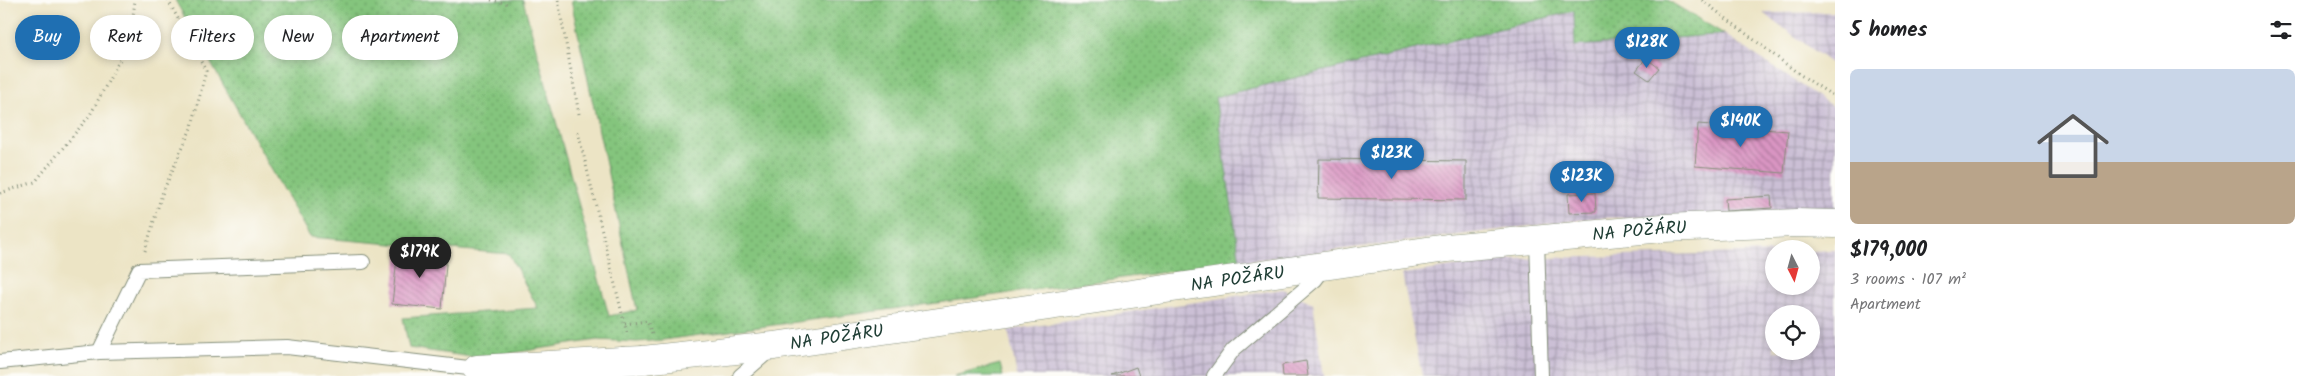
<!DOCTYPE html>
<meta charset="utf-8">
<style>
:root{--surface:#fff;--page:#f2f2f2;--text:#202124;--muted:#757577;--line:#e0e0e0;--accent:#1f6fb2}
body{margin:0;font-family:Kalam,sans-serif;background:var(--page);color:var(--text);height:100vh;display:flex;flex-direction:column;font-size:19px;white-space:nowrap}
*{box-sizing:border-box;margin:0}
p{font-size:16px;color:var(--muted)}
.icon{flex:none;width:28px;height:28px;fill:none;stroke:currentColor;stroke-width:2;stroke-linecap:round;stroke-linejoin:round}
.map{position:relative;flex:1;overflow:hidden}
.side{display:flex;flex-direction:column;background:var(--surface);width:475px}
.side>*{flex:none}
.top-card{position:absolute;left:15px;top:15px;width:475px;height:45px;display:flex;gap:10px}
.needle{width:32px;rotate:174deg}
.tools{position:absolute;left:1765px;top:240px;display:grid;gap:10px}
.tools a{display:grid;place-items:center;width:55px;height:55px;border-radius:50%;background:var(--surface);box-shadow:0 2px 8px #0003;font-size:25px}
.price{position:absolute;translate:-50% -42px;padding:0 11px;border-radius:18px;background:var(--accent);color:#fff;font-size:16px;line-height:32px;filter:drop-shadow(0 1px 2px #0008)}
.price::after{content:'';position:absolute;left:50%;top:30px;width:15px;height:11px;margin-left:-8px;background:inherit;clip-path:polygon(0 0,100% 0,50% 100%)}
.price.current{background:#222;color:#fff}
ul{padding:0;list-style:none}
li{display:grid;align-content:center;gap:10px;height:265px;padding:0 15px}
li+li{border-top:1px solid var(--line)}
li span{display:grid;place-items:center;height:155px;border-radius:8px;color:#555}
li>.icon{margin-inline-start:auto}
span .icon{width:90px;height:90px;fill:#fffc;stroke-width:1}
li b{font-size:21px}
h2{display:flex;justify-content:space-between;align-items:center;height:60px;padding:0 15px;font-size:21px}
.chip{padding:0 18px;border-radius:22px;background:var(--surface);box-shadow:0 2px 8px #0003;font-size:18px;line-height:45px}
.chip.current{background:var(--accent);color:#fff}
main{display:flex;flex:1;min-height:0}
.map>svg:first-child{display:block}
.industrial{fill:url(#industrial-grid);fill-rule:evenodd}
.grass{fill:url(#grass-dots);stroke:#528158}
.park{fill:url(#park-crowns);stroke:#528158}
.building{fill:url(#building-back-hatch)}
.lines{fill:none;stroke-linecap:round;stroke-linejoin:round}
.service-casing{stroke:#86907c;stroke-width:16}
.minor-casing{stroke:#86907c;stroke-width:29}
.path{stroke:#86907c;stroke-width:3;stroke-dasharray:1 4;stroke-linecap:butt}
.service{stroke:#fff;stroke-width:14}
.minor{stroke:#fff;stroke-width:28}
.minor-bridge-casing{stroke:#86907c;stroke-width:29;stroke-linecap:butt}
.minor-bridge{stroke:#fff;stroke-width:28}
.labels{text-anchor:middle;stroke-width:4;stroke-linejoin:round;paint-order:stroke}
.street-label{font-size:18px;fill:#1f3d34;stroke:#fdfcf7}
</style>
<main>
<div class="map">
<svg width="1835" height="376" viewBox="0 0 1835 376">
<defs>
<pattern id="industrial-grid" width="8" height="8" patternUnits="userSpaceOnUse" patternTransform="scale(1.25)"><rect width="8" height="8" fill="#cbbfd5"/><path d="M0 4h8M4 0v8" fill="none" stroke="#a49cae"/></pattern>
<pattern id="grass-dots" width="8" height="8" patternUnits="userSpaceOnUse" patternTransform="scale(1.25)"><rect width="8" height="8" fill="#84c57d"/><path d="M2 2h.1M6 6h.1" fill="none" stroke="#6ba167" stroke-width="1.8" stroke-linecap="round"/></pattern>
<pattern id="park-crowns" width="20" height="18" patternUnits="userSpaceOnUse" patternTransform="scale(1.25)"><rect width="20" height="18" fill="#84c57d"/><path d="M2 6a3 3 0 1 1 6 0M12 15a3 3 0 1 1 6 0" fill="none" stroke="#6ba167"/></pattern>
<pattern id="building-back-hatch" width="6" height="6" patternUnits="userSpaceOnUse" patternTransform="scale(1.25)"><rect width="6" height="6" fill="#da95c3"/><path d="M-1 5l2 2M0 0l6 6M5-1l2 2" fill="none" stroke="#b07b9f"/></pattern>
</defs>
<rect width="100%" height="100%" fill="#fdfcf7"/>
<filter id="ink" filterUnits="userSpaceOnUse"><feTurbulence type="fractalNoise" baseFrequency=".02" numOctaves="2"/><feDisplacementMap in="SourceGraphic" scale="10" xChannelSelector="R" yChannelSelector="G"/><feConvolveMatrix kernelMatrix="1 2 1 2 8 2 1 2 1" color-interpolation-filters="sRGB"/></filter>
<filter id="wash" filterUnits="userSpaceOnUse"><feTurbulence type="fractalNoise" baseFrequency=".0096" numOctaves="4" result="noise"/><feDisplacementMap in="SourceGraphic" scale="20" xChannelSelector="R" yChannelSelector="G"/><feGaussianBlur stdDeviation="1.12" result="paint"/><feColorMatrix in="noise" values="0 0 0 0 0 0 0 0 0 0 0 0 0 0 0 0 0 1.4 0 .05"/><feComposite in="paint" operator="in"/></filter>
<g filter="url(#wash)">
<rect width="100%" height="100%" fill="#ece4c5"/>
<g class="industrial">
<path d="M1575 11V46L1724 34 1835 108V216L1596 218 1240 262 1215 97Z"/>
<path d="M1835 12V66L1763 13Z"/>
<path d="M1835 250V376H1422L1402 274 1510 259 1774 252V286H1811V251ZM1774 314H1811V351H1774Z"/>
<path d="M1283 289 1313 303 1324 376H1017L1008 330Z"/>
</g>
<path class="grass" d="M175 0H523L609 316 637 310 571 0H1667L1724 34 1575 46 1574 11 1215 97 1240 262 663 340 637 342 597 340 479 358 409 348 403 318 538 308 509 254 310 237Z"/>
<path class="park" d="M1000 364 1003 376H954Z"/>
<g id="blocks">
<g class="building">
<path d="M1646 58 1659 68 1649 80 1636 71Z"/>
<path d="M1698 124 1788 131 1784 173 1695 166Z"/>
<path d="M1319 159 1466 161V200L1318 198Z"/>
<path d="M1595 193 1596 212 1569 213 1568 194Z"/>
<path d="M1771 196 1772 208 1726 211 1725 199Z"/>
<path d="M398 249 447 254 442 309 392 304Z"/>
<path d="M1306 361 1308 376H1283L1282 365Z"/>
<path d="M1136 367 1139 376H1112Z"/>
</g>
</g>
</g>
<g filter="url(#ink)">
<use href="#blocks" fill-opacity="0" stroke="#86907c" stroke-width="1"/>
<g class="lines">
<defs>
<g id="service">
<path d="M1537 239 1541 376"/>
<path d="M99 352 139 270 363 262"/>
<path d="M0 362 99 352 287 347 477 369"/>
<path d="M740 376 770 350"/>
<path d="M1214 376 1233 350 1315 280 1325 267"/>
</g>
<g id="minor">
<path id="s1" d="M643 360 774 346 1447 248 1663 228 1796 223 1835 224"/>
<path d="M477 369 622 361"/>
</g>
</defs>
<use href="#service" class="service-casing"/>
<use href="#minor" class="minor-casing"/>
<g class="path">
<path d="M491 0 508 4"/>
<path d="M558 0 579 114"/>
<path d="M1702 0 1799 74 1835 97"/>
<path d="M578 132 627 334"/>
<path d="M0 193 35 182 90 115 130 41 135 0"/>
<path d="M145 251 162 194 192 126 206 71 168 0"/>
<path d="M625 324 647 321 652 334"/>
</g>
<use href="#service" class="service"/>
<use href="#minor" class="minor"/>
<defs>
<path id="minor-bridge" d="M622 361 643 360"/>
</defs>
<use href="#minor-bridge" class="minor-bridge-casing"/>
<use href="#minor-bridge" class="minor-bridge"/>
</g>
</g>
<g class="labels">
<g class="street-label">
<text dy="6" stroke="none"><textPath href="#s1" startOffset="1005">NA POŽÁRU</textPath></text>
<text dy="6" stroke="none"><textPath href="#s1" startOffset="600">NA POŽÁRU</textPath></text>
<text dy="6" stroke="none"><textPath href="#s1" startOffset="195">NA POŽÁRU</textPath></text>
</g>
</g>
</svg>
<div class="tools">
<a><svg class="needle" viewBox="-14 -14 28 28"><path d="M0-13l5 13h-10z" fill="#e53935"/><path d="M0 13l5-13h-10z" fill="#757577"/></svg></a>
<a><svg class="icon" aria-label="locate" viewBox="0 0 24 24"><circle cx="12" cy="12" r="6"/><path d="M12 2v4M12 18v4M2 12h4M18 12h4"/></svg></a>
</div>
<b class="price" style="left:1647px;top:69px">$128K</b>
<b class="price" style="left:1741px;top:148px">$140K</b>
<b class="price" style="left:1392px;top:180px">$123K</b>
<b class="price" style="left:1582px;top:203px">$123K</b>
<b class="price current" style="left:420px;top:279px">$179K</b>
<div class="top-card">
<a class="chip current">Buy</a>
<a class="chip">Rent</a>
<a class="chip">Filters</a>
<a class="chip">New</a>
<a class="chip">Apartment</a>
</div>
</div>
<section class="side">
<h2>5 homes<svg class="icon" aria-label="filters" viewBox="0 0 24 24"><path d="M4 7h16M4 17h16"/><circle cx="9" cy="7" r="2"/><circle cx="15" cy="17" r="2"/></svg></h2>
<ul>
<li><span style="background:linear-gradient(#c9d6e8 60%,#b9a48a 0)"><svg class="icon" aria-label="home" viewBox="0 0 24 24"><path d="M3 11l9-7 9 7M6 9v11h12V9"/></svg></span><div><b>$179,000</b><p>3 rooms · 107 m²</p><p>Apartment</p></div></li>
</ul>
</section>
</main>
